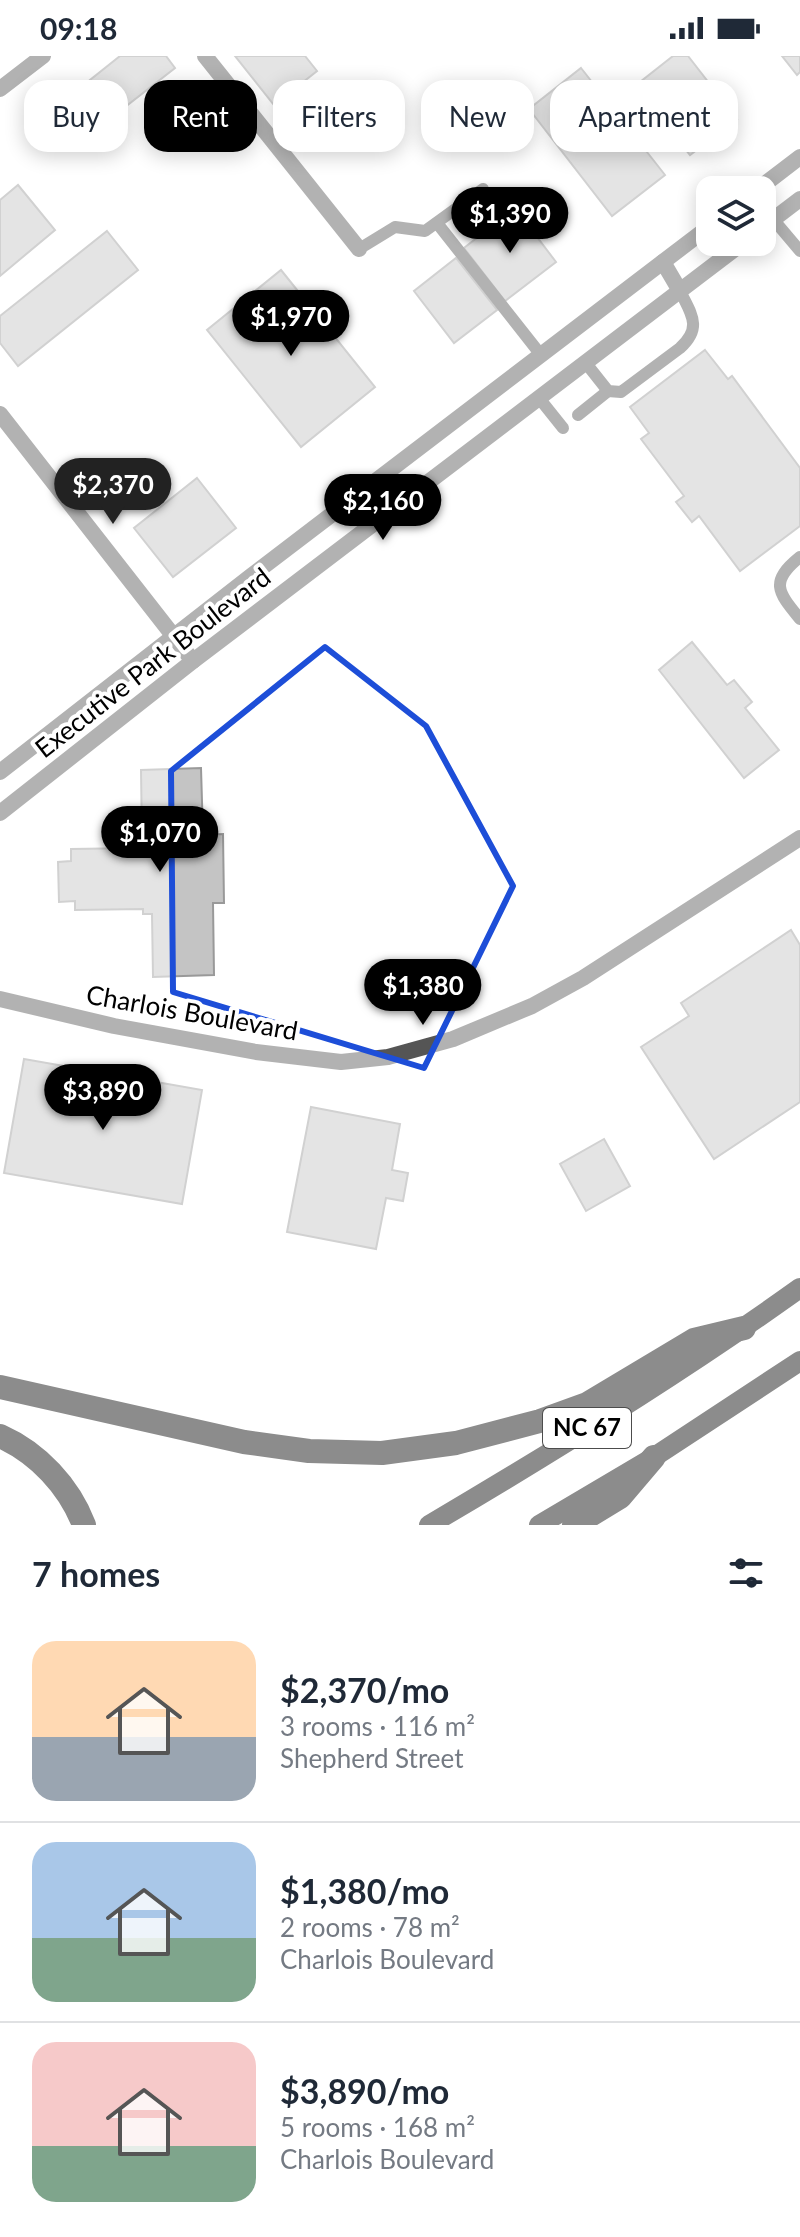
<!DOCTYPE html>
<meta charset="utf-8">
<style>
:root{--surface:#fff;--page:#f6f6f7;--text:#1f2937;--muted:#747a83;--line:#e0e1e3;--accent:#000}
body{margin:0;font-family:Lato,sans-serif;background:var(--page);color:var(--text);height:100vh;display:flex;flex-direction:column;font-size:30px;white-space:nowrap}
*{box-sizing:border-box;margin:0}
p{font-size:26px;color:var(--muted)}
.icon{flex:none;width:44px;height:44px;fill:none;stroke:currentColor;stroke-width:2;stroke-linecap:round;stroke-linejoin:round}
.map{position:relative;height:1469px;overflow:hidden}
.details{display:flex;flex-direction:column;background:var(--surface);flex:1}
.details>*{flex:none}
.banner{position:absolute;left:24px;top:24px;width:752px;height:72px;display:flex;gap:16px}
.tools{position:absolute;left:696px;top:120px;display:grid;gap:16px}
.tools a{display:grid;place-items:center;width:80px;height:80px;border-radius:16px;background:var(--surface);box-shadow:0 4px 20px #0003;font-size:40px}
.price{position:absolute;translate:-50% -68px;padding:0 18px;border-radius:28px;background:var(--accent);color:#fff;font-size:26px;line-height:52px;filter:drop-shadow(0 2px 4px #0008)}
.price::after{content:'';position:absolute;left:50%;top:48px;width:24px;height:18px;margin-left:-12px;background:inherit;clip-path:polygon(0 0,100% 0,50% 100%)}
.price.current{background:#222;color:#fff}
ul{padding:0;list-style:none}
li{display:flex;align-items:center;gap:24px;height:200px;padding:0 32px}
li+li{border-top:2px solid var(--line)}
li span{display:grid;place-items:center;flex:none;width:224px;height:160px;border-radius:24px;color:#555}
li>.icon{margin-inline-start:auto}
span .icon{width:96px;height:96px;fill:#fffc;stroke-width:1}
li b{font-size:34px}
h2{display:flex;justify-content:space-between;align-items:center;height:96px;padding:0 32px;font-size:34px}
.tag{padding:0 28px;border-radius:24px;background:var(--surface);box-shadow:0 4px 20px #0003;font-size:28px;line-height:72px}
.tag.current{background:var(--accent);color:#fff}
.status{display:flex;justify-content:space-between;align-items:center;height:56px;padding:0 40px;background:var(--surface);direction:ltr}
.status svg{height:22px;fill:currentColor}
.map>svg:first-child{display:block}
.building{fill:#c4c4c4;stroke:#999;stroke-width:2}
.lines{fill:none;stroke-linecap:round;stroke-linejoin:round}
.lane{stroke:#555;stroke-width:12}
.street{stroke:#555;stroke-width:16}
.primary{stroke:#000;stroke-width:20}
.highway{stroke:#000;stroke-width:24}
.marked{fill:none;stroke:#1d4ed8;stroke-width:6;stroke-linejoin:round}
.labels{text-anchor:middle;stroke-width:8;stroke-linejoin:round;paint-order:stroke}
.shield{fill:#fff;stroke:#4c4c4c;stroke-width:2}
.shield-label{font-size:24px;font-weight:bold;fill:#000}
.street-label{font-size:26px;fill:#000;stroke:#fff}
</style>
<div class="status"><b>09:18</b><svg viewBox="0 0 49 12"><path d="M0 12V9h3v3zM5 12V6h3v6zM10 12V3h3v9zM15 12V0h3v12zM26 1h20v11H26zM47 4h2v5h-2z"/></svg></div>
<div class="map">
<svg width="800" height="1469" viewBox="0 0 800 1469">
<rect width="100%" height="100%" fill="#fff"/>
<g class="building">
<path d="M120 0H166L175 12 116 58 90 24Z"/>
<path d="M235 0H305L317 15 274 49Z"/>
<path d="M673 0H688L737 63 690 99 635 30Z"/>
<path d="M782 0H800V16L797 19Z"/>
<path d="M581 12 665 119 612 160 529 53Z"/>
<path d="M18 129 55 174 0 220V144Z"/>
<path d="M515 152 556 206 505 245 464 192Z"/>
<path d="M107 175 138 214 18 310 0 287V260Z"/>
<path d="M456 202 497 254 454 287 414 235Z"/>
<path d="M281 214 375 331 301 391 207 274Z"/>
<path d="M705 294 728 323 732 320 800 412V470L740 515 699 460 692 466 676 446 684 440 641 383 649 377 630 351Z"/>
<path d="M197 422 236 472 173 521 134 472Z"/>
<path d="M692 586 727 629 734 624 752 646 745 652 779 694 744 722 659 614Z"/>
<path d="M201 712 203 779 223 778 224 847H213L214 919 153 921 152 858H143V853L75 854V845L59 846 58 806 71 805V793L139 792V783H142L141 714Z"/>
<path d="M791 874 800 889V1046L714 1103 641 991 689 960 681 947Z"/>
<path d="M24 1003 104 1017 99 1039 118 1042 122 1020 202 1034 182 1148 4 1117Z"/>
<path d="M311 1051 400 1068 392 1114 408 1117 403 1145 386 1142 376 1193 287 1176Z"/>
<path d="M604 1083 630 1130 586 1155 560 1108Z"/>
</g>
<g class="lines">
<g class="lane">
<path d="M773 163 800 195"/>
<path d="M437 167 541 299"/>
<path d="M359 193 395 171 425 175 483 133"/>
<path d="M585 306 608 335 621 336 680 292C703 271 691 258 680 235"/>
<path d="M539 342 563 372"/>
<path d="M578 359 608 335"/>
<path d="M800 501C769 526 778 536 800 563"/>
</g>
<g class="street">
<path d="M205 0 359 193"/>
<path d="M0 33 43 0"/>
<path d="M757 134 800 101"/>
<path d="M762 172 800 143"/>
<path d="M663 206 680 235"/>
<path d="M0 358 193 605"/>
<path d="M0 716 251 520 710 170"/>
<path d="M0 757 193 605 744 186"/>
<path d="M0 943 114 970 256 996 341 1006 388 1001 453 983 532 950 583 922 800 782"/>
</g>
<g class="primary">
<path d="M429 1469C555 1395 681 1317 800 1232"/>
<path d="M539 1469 654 1401 800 1305"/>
</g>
<g class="highway">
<path d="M0 1331 244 1386 309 1395 382 1397 456 1387 540 1365 587 1348 694 1284 744 1272"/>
<path d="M0 1380C38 1397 69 1430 84 1469"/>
<path d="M574 1469 620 1441 654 1401"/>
</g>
</g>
<path d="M0 0H800V1469H0ZM325 591 426 670 513 830 424 1012 173 936 171 715Z" fill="#fff" fill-opacity=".55" fill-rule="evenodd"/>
<path class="marked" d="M325 591 426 670 513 830 424 1012 173 936 171 715Z"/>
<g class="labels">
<rect class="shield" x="543" y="1352" width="88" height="40" rx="6"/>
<g class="shield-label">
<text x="587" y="1380">NC 67</text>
</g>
<g class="street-label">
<text transform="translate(153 607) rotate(-38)" y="9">Executive Park Boulevard</text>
<text transform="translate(192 957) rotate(10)" y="9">Charlois Boulevard</text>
</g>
</g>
</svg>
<div class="tools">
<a><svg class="icon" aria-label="layers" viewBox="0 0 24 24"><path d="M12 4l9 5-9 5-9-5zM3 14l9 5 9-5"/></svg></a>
</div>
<b class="price" style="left:510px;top:199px">$1,390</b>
<b class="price" style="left:291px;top:302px">$1,970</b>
<b class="price current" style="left:113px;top:470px">$2,370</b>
<b class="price" style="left:383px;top:486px">$2,160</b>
<b class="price" style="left:160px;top:818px">$1,070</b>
<b class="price" style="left:423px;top:971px">$1,380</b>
<b class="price" style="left:103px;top:1076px">$3,890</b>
<div class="banner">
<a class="tag">Buy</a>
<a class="tag current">Rent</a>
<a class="tag">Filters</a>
<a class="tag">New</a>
<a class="tag">Apartment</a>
</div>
</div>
<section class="details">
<h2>7 homes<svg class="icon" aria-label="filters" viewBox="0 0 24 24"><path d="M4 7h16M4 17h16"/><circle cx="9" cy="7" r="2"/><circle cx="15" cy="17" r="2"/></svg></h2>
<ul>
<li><span style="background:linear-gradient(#ffd9b3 60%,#9aa5b1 0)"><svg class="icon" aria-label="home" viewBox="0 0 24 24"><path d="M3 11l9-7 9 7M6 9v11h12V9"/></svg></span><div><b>$2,370/mo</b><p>3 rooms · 116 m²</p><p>Shepherd Street</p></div></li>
<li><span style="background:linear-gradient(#a9c7e8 60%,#7fa58c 0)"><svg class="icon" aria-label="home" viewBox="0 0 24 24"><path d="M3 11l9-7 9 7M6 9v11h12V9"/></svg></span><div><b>$1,380/mo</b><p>2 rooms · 78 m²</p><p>Charlois Boulevard</p></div></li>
<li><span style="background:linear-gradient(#f6c9c9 65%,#7fa58c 0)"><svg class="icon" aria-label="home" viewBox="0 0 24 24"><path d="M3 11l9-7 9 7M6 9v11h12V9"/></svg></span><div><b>$3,890/mo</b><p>5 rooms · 168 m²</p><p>Charlois Boulevard</p></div></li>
</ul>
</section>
